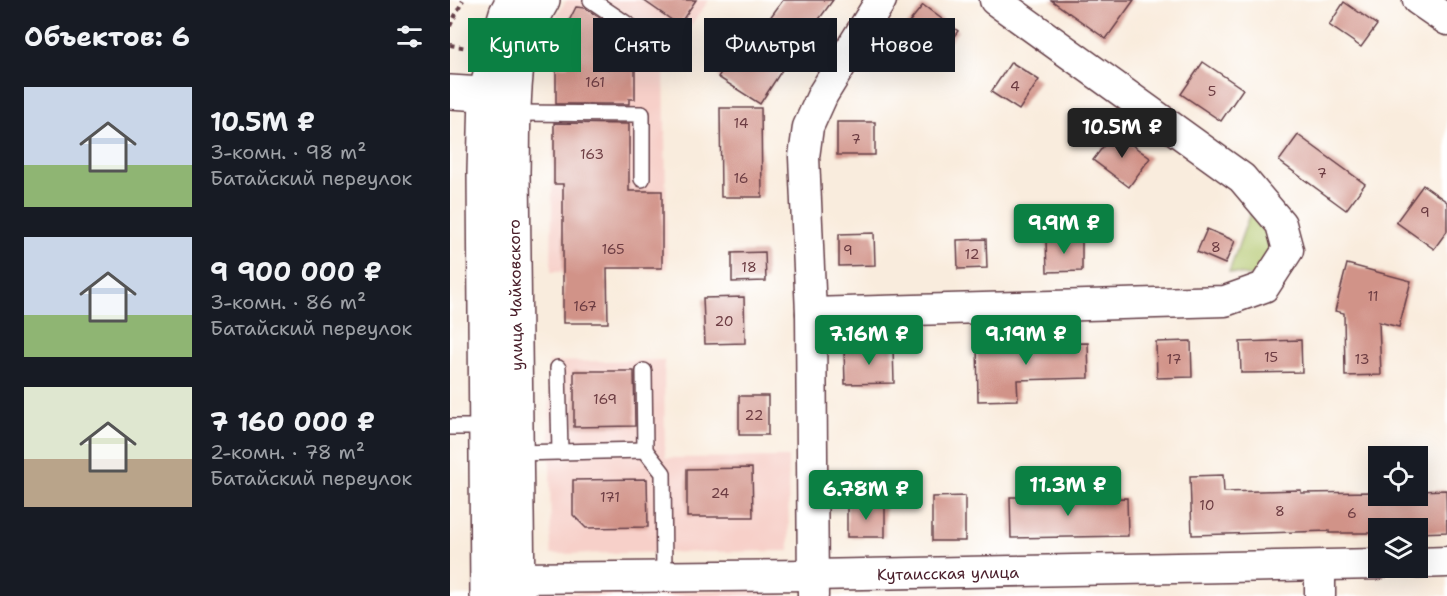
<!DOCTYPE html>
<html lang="ru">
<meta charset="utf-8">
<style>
:root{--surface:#171b24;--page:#20242c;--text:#f1f3f6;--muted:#9ea1a6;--accent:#0b8043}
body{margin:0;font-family:"Shantell Sans",sans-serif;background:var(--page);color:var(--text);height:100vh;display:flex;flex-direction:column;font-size:22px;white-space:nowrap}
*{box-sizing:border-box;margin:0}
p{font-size:20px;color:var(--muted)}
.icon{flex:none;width:33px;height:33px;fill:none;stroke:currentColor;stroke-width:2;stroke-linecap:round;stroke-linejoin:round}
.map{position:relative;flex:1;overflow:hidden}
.details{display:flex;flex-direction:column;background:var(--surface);width:450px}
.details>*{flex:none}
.guide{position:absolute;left:18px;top:18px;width:570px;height:54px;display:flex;gap:12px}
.buttons{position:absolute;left:918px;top:446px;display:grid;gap:12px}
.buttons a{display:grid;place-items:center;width:60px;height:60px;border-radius:0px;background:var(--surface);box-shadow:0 6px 24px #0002;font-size:30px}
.price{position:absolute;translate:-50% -51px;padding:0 14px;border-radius:6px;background:var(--accent);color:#fff;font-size:20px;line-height:39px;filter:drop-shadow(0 2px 3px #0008)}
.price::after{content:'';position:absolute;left:50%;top:36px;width:18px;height:14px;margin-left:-9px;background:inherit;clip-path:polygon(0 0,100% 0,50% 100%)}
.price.selected{background:#222;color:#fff}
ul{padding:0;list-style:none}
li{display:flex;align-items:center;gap:18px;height:150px;padding:0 24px}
li span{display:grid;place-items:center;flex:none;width:168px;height:120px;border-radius:0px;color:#555}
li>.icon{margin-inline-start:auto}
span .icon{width:72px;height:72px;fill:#fffc;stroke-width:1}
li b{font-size:26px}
h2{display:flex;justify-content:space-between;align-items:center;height:72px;padding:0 24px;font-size:26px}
.tag{padding:0 21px;border-radius:0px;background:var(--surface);box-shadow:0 6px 24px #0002;font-size:21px;line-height:54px}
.tag.selected{background:var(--accent);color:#fff}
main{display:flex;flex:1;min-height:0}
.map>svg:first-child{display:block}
.built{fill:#f7d0c9}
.green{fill:#b0c569;stroke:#7d724a;stroke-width:1.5}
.building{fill:#d19388}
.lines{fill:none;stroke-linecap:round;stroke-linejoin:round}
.service-casing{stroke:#643e46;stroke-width:18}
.minor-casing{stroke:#643e46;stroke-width:33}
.tertiary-casing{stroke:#643e46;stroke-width:36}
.secondary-casing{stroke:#643e46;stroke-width:36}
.path{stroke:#643e46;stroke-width:4;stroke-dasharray:4.5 4.5;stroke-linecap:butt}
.service{stroke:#fff;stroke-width:15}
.minor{stroke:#fff;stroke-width:30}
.tertiary{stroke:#fff;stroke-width:33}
.secondary{stroke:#fff;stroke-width:33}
.labels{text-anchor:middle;stroke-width:4.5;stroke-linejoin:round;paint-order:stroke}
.number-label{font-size:14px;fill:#6c3c42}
.street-label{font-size:16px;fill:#4a1f2b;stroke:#fff}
</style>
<main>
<section class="details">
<h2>Объектов: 6<svg class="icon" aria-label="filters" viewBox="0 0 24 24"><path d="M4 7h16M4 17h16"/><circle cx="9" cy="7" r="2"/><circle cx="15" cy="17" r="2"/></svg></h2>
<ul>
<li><span style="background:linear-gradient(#c9d6e8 65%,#8fb573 0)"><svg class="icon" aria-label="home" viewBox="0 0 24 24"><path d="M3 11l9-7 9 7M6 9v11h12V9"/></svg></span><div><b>10.5M ₽</b><p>3-комн. · 98 m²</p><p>Батайский переулок</p></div></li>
<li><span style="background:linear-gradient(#c9d6e8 65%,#8fb573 0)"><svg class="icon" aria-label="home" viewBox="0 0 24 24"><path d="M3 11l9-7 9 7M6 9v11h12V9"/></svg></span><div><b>9 900 000 ₽</b><p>3-комн. · 86 m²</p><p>Батайский переулок</p></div></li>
<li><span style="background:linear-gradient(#dfe7d0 60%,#b9a48a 0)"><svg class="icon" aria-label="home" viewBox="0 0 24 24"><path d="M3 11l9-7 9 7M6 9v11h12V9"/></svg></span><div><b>7 160 000 ₽</b><p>2-комн. · 78 m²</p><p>Батайский переулок</p></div></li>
</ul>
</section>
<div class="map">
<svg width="997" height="596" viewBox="0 0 997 596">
<rect width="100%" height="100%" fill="#fff"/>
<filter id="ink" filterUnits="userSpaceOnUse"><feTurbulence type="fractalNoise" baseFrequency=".0167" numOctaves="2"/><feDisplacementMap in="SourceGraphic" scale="12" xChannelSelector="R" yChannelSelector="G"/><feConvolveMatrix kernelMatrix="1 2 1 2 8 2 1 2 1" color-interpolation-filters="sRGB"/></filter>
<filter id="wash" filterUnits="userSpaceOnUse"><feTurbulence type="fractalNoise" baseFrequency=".008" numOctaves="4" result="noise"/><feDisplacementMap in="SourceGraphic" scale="24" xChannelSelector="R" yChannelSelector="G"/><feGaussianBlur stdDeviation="1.35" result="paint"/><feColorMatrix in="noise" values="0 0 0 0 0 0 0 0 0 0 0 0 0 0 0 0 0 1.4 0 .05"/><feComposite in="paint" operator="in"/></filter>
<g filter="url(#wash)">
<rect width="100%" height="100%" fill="#f9ecdd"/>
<g class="built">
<path d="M117 0H259L214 63 217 269 101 272 105 17Z"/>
<path d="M214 360 215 458 338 457 339 551 101 554 99 362Z"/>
<path d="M334 589V596H95V593Z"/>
</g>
<path class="green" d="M800 213 829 248 813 279 779 272Z"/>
<g id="blocks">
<g class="building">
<path d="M193 0H246L229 25Z"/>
<path d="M333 0H383L354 40 352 39 310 104 268 77 305 20 314 26Z"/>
<path d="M601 0H684L656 39Z"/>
<path d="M894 2 927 25 911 47 879 25Z"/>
<path d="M473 5 508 31 485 62 449 35Z"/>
<path d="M126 7 135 8 176 35 174 66H185V99H179V104H106V66H118L120 19Z"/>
<path d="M561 62 589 80 569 110 541 92Z"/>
<path d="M753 62 793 89 771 121 731 94Z"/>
<path d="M270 108H311L312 197H271Z"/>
<rect x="387" y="122" width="38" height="33"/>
<path d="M104 123 179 124V191H212V268H157L158 323H113V184H104Z"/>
<path d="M664 132 700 158 679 187 643 160Z"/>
<path d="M848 135 915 184 896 210 829 161Z"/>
<path d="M973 185 997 202V231L984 249 946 222Z"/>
<path d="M757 229 785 241 775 264 747 252Z"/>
<path d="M424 233 425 265 389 266V234Z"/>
<path d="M632 238V271L597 272 596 239Z"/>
<path d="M536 239 537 268 508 269 507 240Z"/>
<path d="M315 252 316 281 282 282V253Z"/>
<path d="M897 264 961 281 949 327 929 322 931 375 895 376 894 313 885 311Z"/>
<path d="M294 297 295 343 255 344 253 298Z"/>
<path d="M851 340 852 372 791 373 790 342Z"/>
<path d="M566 341V344L638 343 639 378 567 380 568 400 528 401 527 342Z"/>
<path d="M741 341 742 377 707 378 706 342Z"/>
<path d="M443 347 444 383 395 384 394 348Z"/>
<path d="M124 371H184L185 426 124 427Z"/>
<rect x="289" y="396" width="29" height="39"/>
<path d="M302 468 303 517H237V469Z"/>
<path d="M773 475 774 492 851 490V493L924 492V495H968V491L996 490 997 532 968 533V528H924V533H879V531L742 535 740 476Z"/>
<path d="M197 479 198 527 136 528 123 515V480Z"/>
<path d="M515 496V541H482V497Z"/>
<path d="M560 497H599V499L677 498 678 536 561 538Z"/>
<rect x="397" y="505" width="38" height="32"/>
</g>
</g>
</g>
<g filter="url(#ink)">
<use href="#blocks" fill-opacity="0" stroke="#643e46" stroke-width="1.5"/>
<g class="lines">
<defs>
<g id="service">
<path d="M141 0 202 41 197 58"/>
<path d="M64 113 192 114V179"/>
<path d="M108 368 110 452"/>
<path d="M194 371 195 450"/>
<path d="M0 427H35"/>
<path d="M66 453 195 450 213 473 214 576"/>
</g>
<g id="minor">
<path d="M968 0 997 20"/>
<path d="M361 313 775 301 814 287 838 250 831 224 792 178 545 0"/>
<path d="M968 563 997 562"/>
<path d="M870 566V596"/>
<path d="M67 578 363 575 928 564"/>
<path d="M363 596 361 313 354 157 358 127 373 94 431 0"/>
</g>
<path id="tertiary" d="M0 92 64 96"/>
<g id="secondary">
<path d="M37 596 34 172 36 94 44 53 56 13 63 0"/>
<path d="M68 596 63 172C64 135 62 97 68 60 71 45 85 13 93 0"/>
</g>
</defs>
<use href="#service" class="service-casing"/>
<use href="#minor" class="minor-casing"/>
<use href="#tertiary" class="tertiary-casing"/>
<use href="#secondary" class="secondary-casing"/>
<g class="path">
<path d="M0 26 13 0"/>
<path d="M0 45 17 48"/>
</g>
<use href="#service" class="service"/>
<use href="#minor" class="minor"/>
<use href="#tertiary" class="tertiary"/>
<use href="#secondary" class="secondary"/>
</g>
</g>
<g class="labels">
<g class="number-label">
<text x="145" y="87">161</text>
<text x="565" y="91">4</text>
<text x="762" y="96">5</text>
<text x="291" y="128">14</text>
<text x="406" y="144">7</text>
<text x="142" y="159">163</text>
<text x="872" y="178">7</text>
<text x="291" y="183">16</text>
<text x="975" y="217">9</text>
<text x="766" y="252">8</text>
<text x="163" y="254">165</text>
<text x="398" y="255">9</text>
<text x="522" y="259">12</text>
<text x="299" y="272">18</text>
<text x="923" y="301">11</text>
<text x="135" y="311">167</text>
<text x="274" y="326">20</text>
<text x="821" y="362">15</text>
<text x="724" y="364">17</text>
<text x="912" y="364">13</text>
<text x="155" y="404">169</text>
<text x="304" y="420">22</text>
<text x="270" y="498">24</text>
<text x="160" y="502">171</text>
<text x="757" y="510">10</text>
<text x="830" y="516">8</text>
<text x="902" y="518">6</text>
</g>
<g class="street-label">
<text transform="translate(65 295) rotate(-91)" y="6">улица Чайковского</text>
<text transform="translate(498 573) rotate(-1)" y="6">Кутаисская улица</text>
</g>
</g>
</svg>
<div class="buttons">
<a><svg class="icon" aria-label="locate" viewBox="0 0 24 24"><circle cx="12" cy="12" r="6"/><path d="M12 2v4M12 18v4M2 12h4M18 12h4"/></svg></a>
<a><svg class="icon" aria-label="layers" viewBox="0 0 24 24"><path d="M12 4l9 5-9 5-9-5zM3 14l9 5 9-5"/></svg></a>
</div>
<b class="price selected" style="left:672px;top:159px">10.5M ₽</b>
<b class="price" style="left:614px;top:255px">9.9M ₽</b>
<b class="price" style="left:419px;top:366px">7.16M ₽</b>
<b class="price" style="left:576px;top:366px">9.19M ₽</b>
<b class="price" style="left:618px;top:517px">11.3M ₽</b>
<b class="price" style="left:416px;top:521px">6.78M ₽</b>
<div class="guide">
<a class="tag selected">Купить</a>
<a class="tag">Снять</a>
<a class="tag">Фильтры</a>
<a class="tag">Новое</a>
</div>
</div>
</main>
